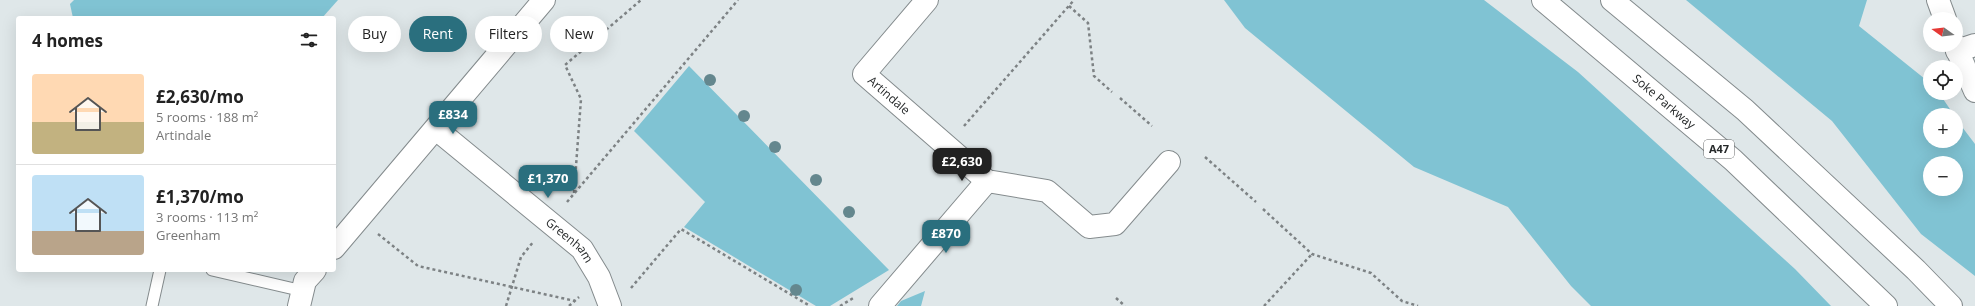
<!DOCTYPE html>
<meta charset="utf-8">
<style>
:root{--surface:#fff;--page:#f2f2f2;--text:#222;--muted:#767676;--line:#e0e0e0;--accent:#2a6f7e}
body{margin:0;font-family:"Open Sans",sans-serif;background:var(--page);color:var(--text);height:100vh;display:flex;flex-direction:column;font-size:15px;white-space:nowrap}
*{box-sizing:border-box;margin:0}
p{font-size:13px;color:var(--muted)}
.icon{flex:none;width:22px;height:22px;fill:none;stroke:currentColor;stroke-width:2;stroke-linecap:round;stroke-linejoin:round}
.map{position:relative;flex:1;overflow:hidden}
.side{position:absolute;left:16px;top:16px;width:320px;height:256px;display:flex;flex-direction:column;background:var(--surface);border-radius:4px;box-shadow:0 4px 16px #0002}
.side>*{flex:none}
.hud{position:absolute;left:348px;top:16px;width:380px;height:36px;display:flex;gap:8px}
.needle{width:26px;rotate:284deg}
.tools{position:absolute;left:1923px;top:12px;display:grid;gap:8px}
.tools a{display:grid;place-items:center;width:40px;height:40px;border-radius:50%;background:var(--surface);box-shadow:0 4px 16px #0002;font-size:20px}
.price{position:absolute;translate:-50% -34px;padding:0 9px;border-radius:8px;background:var(--accent);color:#fff;font-size:13px;line-height:26px;filter:drop-shadow(0 1px 2px #0008)}
.price::after{content:'';position:absolute;left:50%;top:24px;width:12px;height:9px;margin-left:-6px;background:inherit;clip-path:polygon(0 0,100% 0,50% 100%)}
.price.selected{background:#222;color:#fff}
ul{padding:0;list-style:none}
li{display:flex;align-items:center;gap:12px;height:100px;padding:0 16px}
li+li{border-top:1px solid var(--line)}
li span{display:grid;place-items:center;flex:none;width:112px;height:80px;border-radius:4px;color:#555}
li>.icon{margin-inline-start:auto}
span .icon{width:48px;height:48px;fill:#fffc;stroke-width:1}
li b{font-size:17px}
h2{display:flex;justify-content:space-between;align-items:center;height:48px;padding:0 16px;font-size:17px}
.tag{padding:0 14px;border-radius:18px;background:var(--surface);box-shadow:0 4px 16px #0002;font-size:14px;line-height:36px}
.tag.selected{background:var(--accent);color:#fff}
.map>svg:first-child{display:block}
.green{fill:#80c3d3;fill-rule:evenodd}
.lines{fill:none;stroke-linecap:round;stroke-linejoin:round}
.lane-casing{stroke:#848b8d;stroke-width:13}
.street-casing{stroke:#848b8d;stroke-width:24}
.highway-casing{stroke:#848b8d;stroke-width:24}
.path{stroke:#7d8284;stroke-width:2.5;stroke-dasharray:3 3;stroke-linecap:butt}
.lane{stroke:#fff;stroke-width:11}
.street{stroke:#fff;stroke-width:22}
.highway{stroke:#fff;stroke-width:22}
.tree{fill:#64878e}
.labels{text-anchor:middle;stroke-width:3;stroke-linejoin:round;paint-order:stroke}
.shield{fill:#fff;stroke:#666869;stroke-width:1}
.shield-label{font-size:11px;font-weight:bold;fill:#252829}
.street-label{font-size:12px;fill:#252829;stroke:#fff}
</style>
<div class="map">
<svg width="1975" height="306" viewBox="0 0 1975 306">
<rect width="100%" height="100%" fill="#dfe7e9"/>
<g class="green">
<path d="M74 0H338L322 18H73L70 4Z"/>
<path d="M1224 0H1484L1578 72 1795 269 1831 306H1591L1571 286 1508 207 1414 167 1245 28Z"/>
<path d="M1686 0H1867L1859 26 1930 83V93H1939L1954 115H1930V141H1956V119L1975 144V276L1921 234 1832 121ZM1930 163H1956V189H1930Z"/>
<path d="M689 66 889 270 830 306H816L684 227 705 202 634 131Z"/>
<path d="M925 291 921 306H897L901 301Z"/>
</g>
<g class="lines">
<defs>
<g id="lane">
<path d="M212 270 303 291"/>
<path d="M152 306 160 270"/>
</g>
<g id="street">
<path id="s1" d="M927 0 864 74 987 181 1047 191 1089 227 1115 224 1169 162"/>
<path d="M1938 0 1945 19"/>
<path d="M1955 45 1975 91"/>
<path d="M1957 51 1975 45"/>
<path id="s2" d="M436 129 582 249 599 277 610 306"/>
<path d="M334 248 544 0"/>
<path d="M299 306 305 281 315 270"/>
<path d="M880 306 987 181"/>
</g>
<g id="highway">
<path id="s3" d="M1543 0 1733 160 1886 306"/>
<path d="M1612 0 1745 110 1916 270 1951 306"/>
</g>
</defs>
<use href="#lane" class="lane-casing"/>
<use href="#street" class="street-casing"/>
<use href="#highway" class="highway-casing"/>
<g class="path">
<path d="M1069 6 1088 23 1094 76 1112 92"/>
<path d="M1120 98 1152 126"/>
<path d="M964 126 1074 0"/>
<path d="M1205 157 1256 202"/>
<path d="M574 193 581 99 565 65 641 0"/>
<path d="M567 202 738 0"/>
<path d="M1263 209 1312 254 1371 273 1402 301 1418 306"/>
<path d="M378 234 418 266 575 301"/>
<path d="M631 288 681 229 810 306"/>
<path d="M1116 298 1125 306"/>
<path d="M506 306 521 257 534 241"/>
<path d="M569 306 579 297"/>
<path d="M840 306 855 297"/>
<path d="M1264 306 1312 254"/>
</g>
<use href="#lane" class="lane"/>
<use href="#street" class="street"/>
<use href="#highway" class="highway"/>
</g>
<g class="tree">
<circle cx="710" cy="80" r="6"/>
<circle cx="744" cy="116" r="6"/>
<circle cx="775" cy="147" r="6"/>
<circle cx="816" cy="180" r="6"/>
<circle cx="849" cy="212" r="6"/>
<circle cx="796" cy="290" r="6"/>
</g>
<g class="labels">
<rect class="shield" x="1704" y="140" width="30" height="18" rx="3"/>
<g class="shield-label">
<text x="1719" y="153">A47</text>
</g>
<g class="street-label">
<text dy="4" stroke="none"><textPath href="#s1" startOffset="130">Artindale</textPath></text>
<text dy="4" stroke="none"><textPath href="#s3" startOffset="158">Soke Parkway</textPath></text>
<text dy="4" stroke="none"><textPath href="#s2" startOffset="174">Greenham</textPath></text>
</g>
</g>
</svg>
<div class="tools">
<a><svg class="needle" viewBox="-14 -14 28 28"><path d="M0-13l5 13h-10z" fill="#e53935"/><path d="M0 13l5-13h-10z" fill="#767676"/></svg></a>
<a><svg class="icon" aria-label="locate" viewBox="0 0 24 24"><circle cx="12" cy="12" r="6"/><path d="M12 2v4M12 18v4M2 12h4M18 12h4"/></svg></a>
<a>+</a>
<a>−</a>
</div>
<b class="price" style="left:453px;top:135px">£834</b>
<b class="price selected" style="left:962px;top:182px">£2,630</b>
<b class="price" style="left:548px;top:199px">£1,370</b>
<b class="price" style="left:946px;top:254px">£870</b>
<div class="hud">
<a class="tag">Buy</a>
<a class="tag selected">Rent</a>
<a class="tag">Filters</a>
<a class="tag">New</a>
</div>
<section class="side">
<h2>4 homes<svg class="icon" aria-label="filters" viewBox="0 0 24 24"><path d="M4 7h16M4 17h16"/><circle cx="9" cy="7" r="2"/><circle cx="15" cy="17" r="2"/></svg></h2>
<ul>
<li><span style="background:linear-gradient(#ffd9b3 60%,#c2b280 0)"><svg class="icon" aria-label="home" viewBox="0 0 24 24"><path d="M3 11l9-7 9 7M6 9v11h12V9"/></svg></span><div><b>£2,630/mo</b><p>5 rooms · 188 m²</p><p>Artindale</p></div></li>
<li><span style="background:linear-gradient(#bfe0f5 70%,#b9a48a 0)"><svg class="icon" aria-label="home" viewBox="0 0 24 24"><path d="M3 11l9-7 9 7M6 9v11h12V9"/></svg></span><div><b>£1,370/mo</b><p>3 rooms · 113 m²</p><p>Greenham</p></div></li>
</ul>
</section>
</div>
